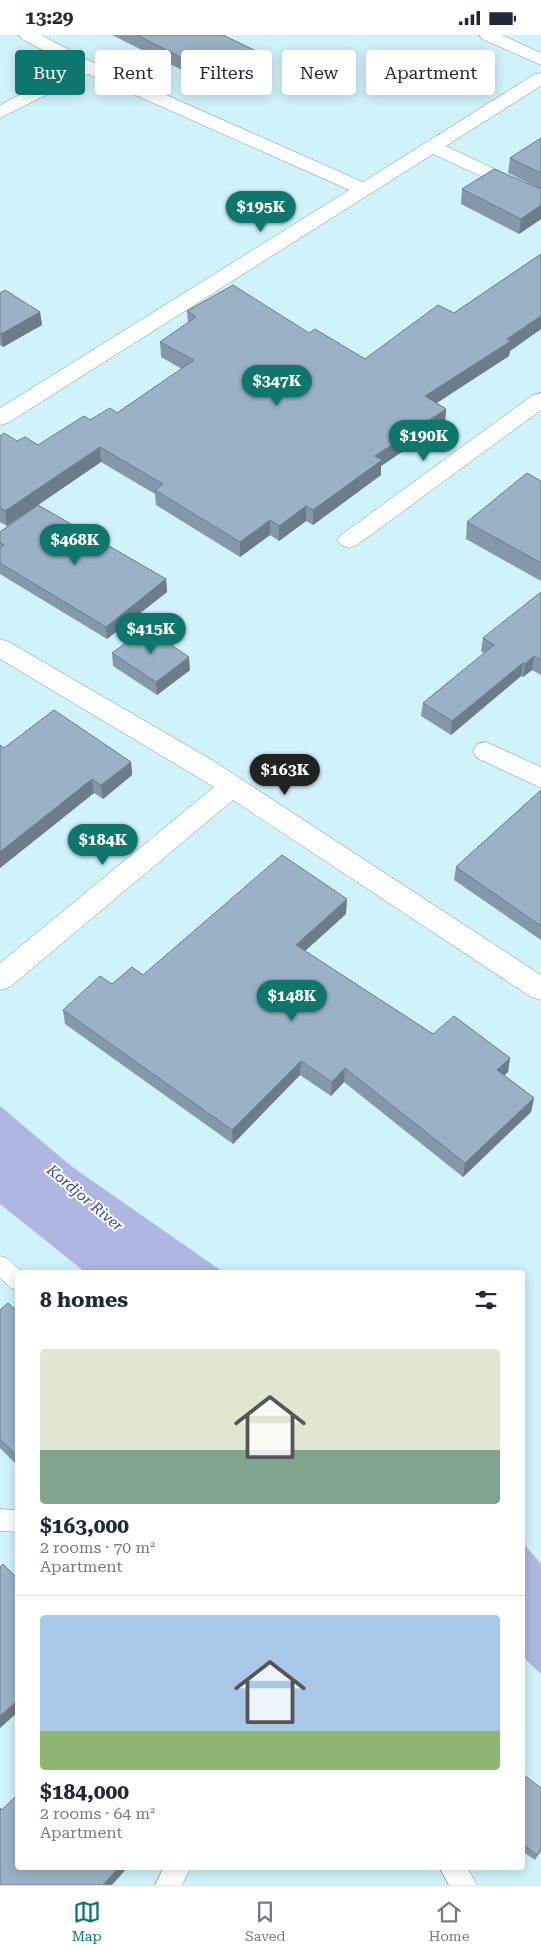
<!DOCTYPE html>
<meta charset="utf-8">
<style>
:root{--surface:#fff;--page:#f2f2f3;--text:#1f2937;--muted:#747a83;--line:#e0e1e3;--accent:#0f766e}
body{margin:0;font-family:"Roboto Serif",serif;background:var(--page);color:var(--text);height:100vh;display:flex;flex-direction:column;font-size:19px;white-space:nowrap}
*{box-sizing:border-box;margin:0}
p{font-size:16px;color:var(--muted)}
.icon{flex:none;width:28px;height:28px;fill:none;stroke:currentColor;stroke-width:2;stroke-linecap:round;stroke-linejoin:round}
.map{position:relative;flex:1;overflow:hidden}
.side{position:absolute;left:15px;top:1235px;width:510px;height:600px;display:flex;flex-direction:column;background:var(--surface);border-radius:5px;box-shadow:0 2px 12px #0003}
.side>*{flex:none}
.hud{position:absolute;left:15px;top:15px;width:511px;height:45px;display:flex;gap:10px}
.price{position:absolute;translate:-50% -42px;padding:0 11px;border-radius:18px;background:var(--accent);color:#fff;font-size:16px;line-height:32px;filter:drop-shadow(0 1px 2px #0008)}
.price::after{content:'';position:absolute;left:50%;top:30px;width:15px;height:11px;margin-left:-8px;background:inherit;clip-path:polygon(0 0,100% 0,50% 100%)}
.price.selected{background:#222;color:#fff}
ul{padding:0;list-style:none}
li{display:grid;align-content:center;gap:10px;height:265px;padding:0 25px}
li+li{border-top:1px solid var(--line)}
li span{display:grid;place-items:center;height:155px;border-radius:5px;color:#555}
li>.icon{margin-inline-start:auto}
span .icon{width:90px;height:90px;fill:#fffc;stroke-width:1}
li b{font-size:21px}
h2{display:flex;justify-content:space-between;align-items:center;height:60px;padding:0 25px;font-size:21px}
.tag{padding:0 18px;border-radius:5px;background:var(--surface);box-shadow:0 2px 12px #0003;font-size:18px;line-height:45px}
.tag.selected{background:var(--accent);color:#fff}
.status{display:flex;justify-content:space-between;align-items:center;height:35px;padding:0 25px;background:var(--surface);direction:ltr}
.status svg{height:14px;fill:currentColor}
.tab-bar{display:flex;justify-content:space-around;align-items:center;height:70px;border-top:1px solid var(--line);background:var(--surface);font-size:14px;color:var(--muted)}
.tab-bar a{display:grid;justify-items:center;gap:2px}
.tab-bar .selected{color:var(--accent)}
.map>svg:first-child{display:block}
.water{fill:#aeb6e1}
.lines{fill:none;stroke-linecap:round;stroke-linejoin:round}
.lane-casing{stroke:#75959d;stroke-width:1}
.street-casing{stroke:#75959d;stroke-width:1}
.lane{fill:#fff;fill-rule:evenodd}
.street{fill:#fff;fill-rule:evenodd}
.wall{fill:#8598a9}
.shaded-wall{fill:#6c7c8a}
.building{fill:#9bb1c5;stroke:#6c7c8a}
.labels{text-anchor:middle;stroke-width:4;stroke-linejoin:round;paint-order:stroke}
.water-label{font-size:15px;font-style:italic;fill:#40467e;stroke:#fff}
</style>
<div class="status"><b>13:29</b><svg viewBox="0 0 49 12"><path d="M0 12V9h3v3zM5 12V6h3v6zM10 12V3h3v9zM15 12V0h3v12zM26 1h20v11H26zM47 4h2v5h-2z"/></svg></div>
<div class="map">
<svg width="541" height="1850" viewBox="0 0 541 1850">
<rect width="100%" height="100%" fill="#d0f2fb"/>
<g class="water">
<path d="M0 1071 71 1131 223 1237H85L0 1169Z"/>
<path d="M523 1508 541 1529V1639L523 1622Z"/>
</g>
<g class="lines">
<defs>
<g id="lane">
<path d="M0 1221 7 1223 23 1238H18V1255L11 1253 0 1243Z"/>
<path d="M0 1474 18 1475V1497L0 1496Z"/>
<path d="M164 1832H191L182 1850H155Z"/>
<path d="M439 1832H467L477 1850H449Z"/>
</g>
<g id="street">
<path d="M19 0H41L94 28 363 147 535 39 541 38V51L446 111 541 156V169L433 119 8 388 0 390V373L349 155 88 39 0 83V70L74 32 22 4Z"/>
<path d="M479 0H502L541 18V30L482 4Z"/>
<path d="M541 358V375L357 510 349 513 341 510 337 505 341 500 533 360Z"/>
<path d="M0 604 9 607 212 725 541 940V965L531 962 233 765 10 952 0 955V928L214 752 0 624Z"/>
<path d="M486 707 541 732V753L477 723 473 716 477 709Z"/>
</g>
</defs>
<use href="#lane" class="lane-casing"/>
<use href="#street" class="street-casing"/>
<use href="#lane" class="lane"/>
<use href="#street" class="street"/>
</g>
<g class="wall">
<path d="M112 0H223L258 30 216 52Z"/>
<path d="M541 103V184L519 199 461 169 462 154 535 151 508 138 510 123Z"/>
<path d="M541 219V294L510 316 509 321 437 368 446 374 445 388 381 431V440L313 490 306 486 279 506 270 500 240 522 156 470 155 459 101 427 38 470 166 544 167 557 107 604 0 539V497L37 470 7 491 0 487V401L17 406 38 410 90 385 117 378 182 334 161 322 160 307 188 288 187 276 309 298 365 324 454 278Z"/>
<path d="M0 258 40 277 42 290 3 312 0 310Z"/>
<path d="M541 446V546L466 504 467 487Z"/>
<path d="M541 557V640L532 635 523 642 521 641 451 700 421 681 423 668 484 618 481 616 483 603Z"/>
<path d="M112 618 190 635 157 660 113 631Z"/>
<path d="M0 710 4 713 131 727 132 740 103 764 94 758 0 833Z"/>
<path d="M541 755V905L454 845 456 832Z"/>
<path d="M346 879 305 916 433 999 510 1023 508 1037 504 1040 534 1063 531 1077 463 1142 344 1047 331 1061 300 1040 233 1109 65 989 63 975 112 949Z"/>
<path d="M0 1275 18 1277V1431L0 1413Z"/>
<path d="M522 1742 541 1753V1816L535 1825 522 1816Z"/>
</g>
<g class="shaded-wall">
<path d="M258 17V30L216 52 215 40Z"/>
<path d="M541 170V184L519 199 521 184Z"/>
<path d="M40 277 42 290 3 312 1 299Z"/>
<path d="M541 281V294L510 316 509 321 424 376 425 361Z"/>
<path d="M446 374 445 388 381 431V440L313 490V475L375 421Z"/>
<path d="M100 412 101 427 7 491 5 476Z"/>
<path d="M306 471V486L279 506V491Z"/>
<path d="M270 485V500L240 522V507Z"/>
<path d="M166 544 167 557 107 604 106 592Z"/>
<path d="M534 621 532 635 523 642 525 629Z"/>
<path d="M189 622 190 635 157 660 156 647Z"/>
<path d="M523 628 521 641 451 700 452 686Z"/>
<path d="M131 727 132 740 103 764 101 750Z"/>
<path d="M92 744 94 758 0 833V817Z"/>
<path d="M347 864 346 879 296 924V910Z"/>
<path d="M510 1023 508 1037 495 1049 497 1035Z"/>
<path d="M301 1026 300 1040 233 1109 232 1095Z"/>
<path d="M345 1033 344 1047 331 1061 332 1047Z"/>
<path d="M534 1063 531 1077 463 1142 465 1128Z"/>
<path d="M18 1665V1677L0 1693V1681Z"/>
<path d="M119 1832H128L112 1850H103Z"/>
</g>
<g class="building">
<path d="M137 0H223L258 17 215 40Z"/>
<path d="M541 103V138L510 123Z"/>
<path d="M494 134 541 154V170L521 184 462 154Z"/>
<path d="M541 219V281L507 304 511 306 425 361 446 374 375 421 382 425 313 475 306 471 279 491 270 485 240 507 155 455 163 449 100 412 5 476 0 473V401L4 398 17 406 25 402 38 410 84 381 90 385 110 373 117 378 194 325 160 307 196 282 187 276 233 250 309 298 315 294 365 324 438 270 454 278Z"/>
<path d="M5 255 40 277 1 299 0 298V258Z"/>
<path d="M527 438 541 446V528L467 487Z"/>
<path d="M38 470 166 544 106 592 0 528V513L4 510 0 508V497Z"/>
<path d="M541 557V625L534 621 525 629 523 628 452 686 423 668 494 610 483 603Z"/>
<path d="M146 593 189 622 156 647 112 618Z"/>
<path d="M54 675 131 727 101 750 92 744 0 817V710L4 713Z"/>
<path d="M541 755V891L456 832Z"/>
<path d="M282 820 347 864 296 910 433 999 454 981 510 1023 497 1035 534 1063 465 1128 345 1033 332 1047 301 1026 232 1095 63 975 100 941 112 949 132 932 143 940Z"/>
<path d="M8 1268 18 1277V1422L0 1404V1275Z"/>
<path d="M3 1529 18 1544V1665L0 1681V1532Z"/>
<path d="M524 1740 541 1753V1814L537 1820 522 1809V1742Z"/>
<path d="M18 1759V1832H119L103 1850H0V1773L2 1775Z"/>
</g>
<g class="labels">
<g class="water-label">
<text transform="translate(85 1163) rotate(40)" y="5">Kordjor River</text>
</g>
</g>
</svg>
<b class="price" style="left:261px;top:198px">$195K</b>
<b class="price" style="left:277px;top:372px">$347K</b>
<b class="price" style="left:424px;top:427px">$190K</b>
<b class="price" style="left:75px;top:531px">$468K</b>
<b class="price" style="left:151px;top:620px">$415K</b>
<b class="price selected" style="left:285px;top:761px">$163K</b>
<b class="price" style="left:103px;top:831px">$184K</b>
<b class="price" style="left:292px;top:987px">$148K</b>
<div class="hud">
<a class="tag selected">Buy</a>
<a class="tag">Rent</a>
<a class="tag">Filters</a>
<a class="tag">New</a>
<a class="tag">Apartment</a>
</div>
<section class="side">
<h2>8 homes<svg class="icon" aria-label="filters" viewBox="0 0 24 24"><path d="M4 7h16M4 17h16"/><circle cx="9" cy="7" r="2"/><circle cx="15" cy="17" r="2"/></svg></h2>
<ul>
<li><span style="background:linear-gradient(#dfe7d0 65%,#7fa58c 0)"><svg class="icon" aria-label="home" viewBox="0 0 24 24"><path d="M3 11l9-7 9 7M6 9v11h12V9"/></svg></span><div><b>$163,000</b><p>2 rooms · 70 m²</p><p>Apartment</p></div></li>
<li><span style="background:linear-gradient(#a9c7e8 75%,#8fb573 0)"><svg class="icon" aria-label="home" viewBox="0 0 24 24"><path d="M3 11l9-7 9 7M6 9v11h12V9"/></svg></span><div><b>$184,000</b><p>2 rooms · 64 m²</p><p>Apartment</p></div></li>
</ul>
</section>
</div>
<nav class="tab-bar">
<a class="selected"><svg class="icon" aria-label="map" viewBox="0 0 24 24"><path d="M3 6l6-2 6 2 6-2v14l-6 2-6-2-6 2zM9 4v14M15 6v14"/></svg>Map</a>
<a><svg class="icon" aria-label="saved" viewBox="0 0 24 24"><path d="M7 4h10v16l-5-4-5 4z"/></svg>Saved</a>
<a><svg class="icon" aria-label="home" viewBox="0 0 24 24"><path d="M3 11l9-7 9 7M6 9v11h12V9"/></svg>Home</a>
</nav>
